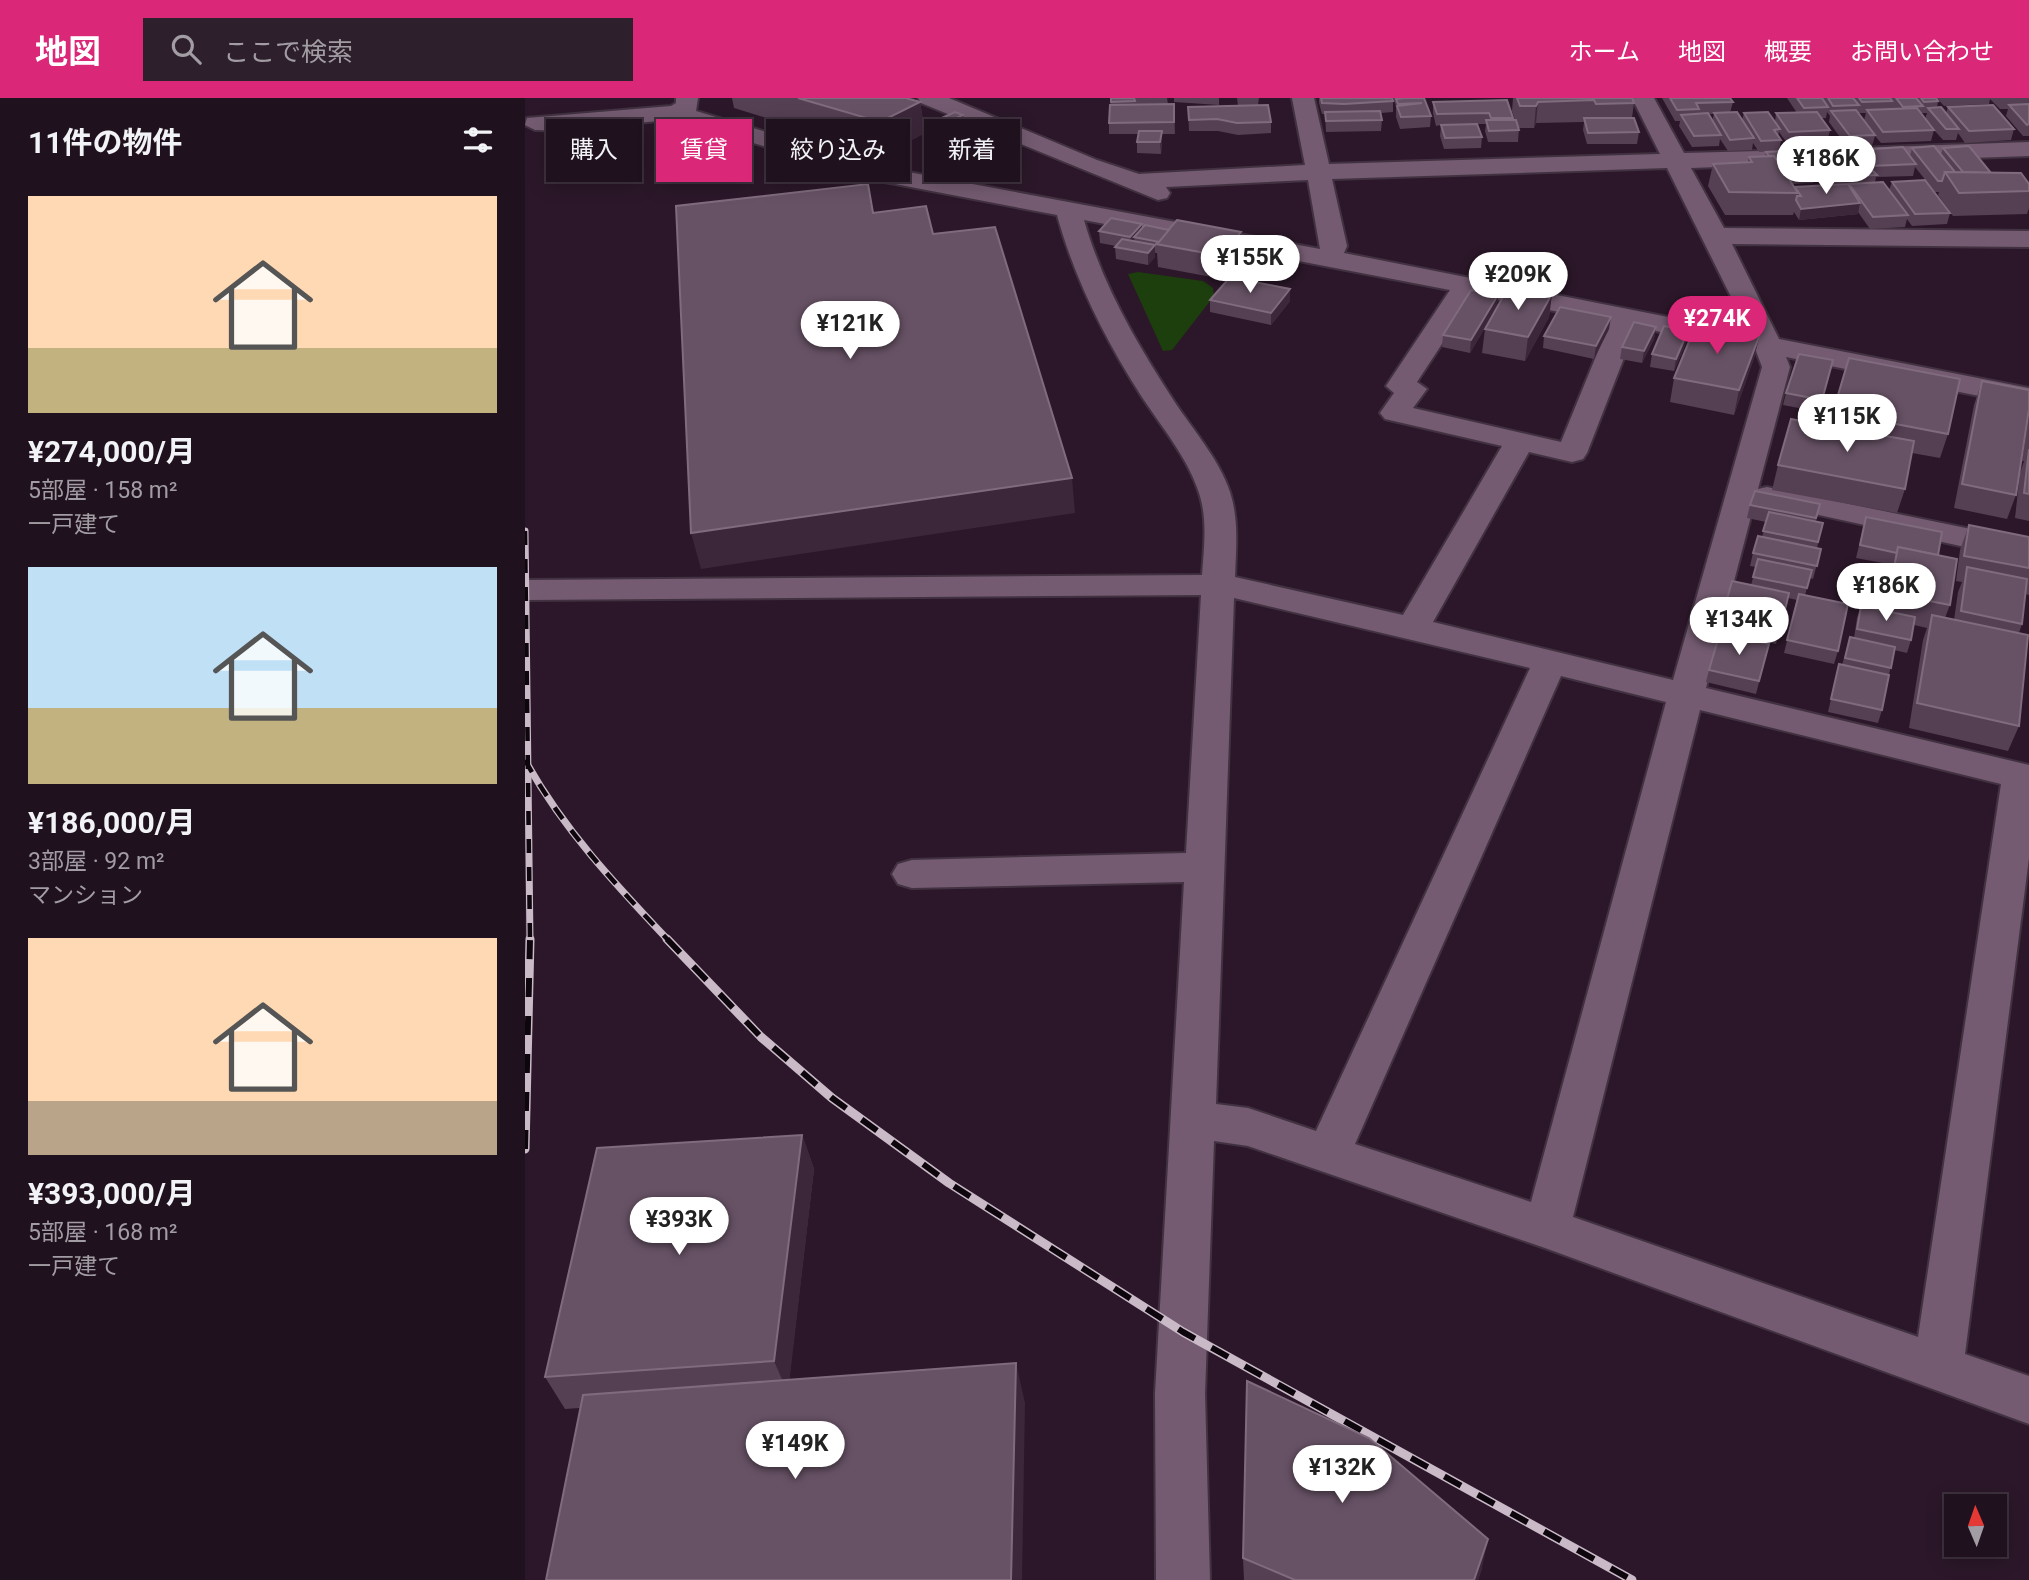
<!DOCTYPE html>
<html lang="ja">
<meta charset="utf-8">
<style>
:root{--surface:#20111f;--page:#2d1f2c;--text:#f1f3f6;--muted:#a29da4;--line:#3d313d;--accent:#db2777}
body{margin:0;font-family:Roboto,"Noto Sans JP",sans-serif;background:var(--page);color:var(--text);height:100vh;display:flex;flex-direction:column;font-size:26px;white-space:nowrap}
*{box-sizing:border-box;margin:0}
p{font-size:23px;color:var(--muted)}
.icon{flex:none;width:38px;height:38px;fill:none;stroke:currentColor;stroke-width:2;stroke-linecap:round;stroke-linejoin:round}
.map{position:relative;flex:1;overflow:hidden}
.details{display:flex;flex-direction:column;background:var(--surface);width:525px}
.details>*{flex:none}
.hud{position:absolute;left:21px;top:21px;width:665px;height:63px;display:flex;gap:14px}
.needle{width:46px;rotate:358deg}
.fabs{position:absolute;left:1419px;top:1396px;display:grid;gap:14px}
.fabs a{display:grid;place-items:center;width:63px;height:63px;border-radius:0px;background:var(--surface);box-shadow:0 4px 18px #0003,0 0 0 2px var(--line);font-size:35px}
.price{position:absolute;translate:-50% -60px;padding:0 16px;border-radius:24px;background:#fff;color:#222;font-size:23px;line-height:46px;filter:drop-shadow(0 2px 4px #0008)}
.price::after{content:'';position:absolute;left:50%;top:42px;width:21px;height:16px;margin-left:-10px;background:inherit;clip-path:polygon(0 0,100% 0,50% 100%)}
.price.selected{background:var(--accent);color:#fff}
ul{padding:0;list-style:none}
li{display:grid;align-content:center;gap:14px;height:371px;padding:0 28px}
li span{display:grid;place-items:center;height:217px;border-radius:0px;color:#555}
li>.icon{margin-inline-start:auto}
span .icon{width:126px;height:126px;fill:#fffc;stroke-width:1}
li b{font-size:30px}
h2{display:flex;justify-content:space-between;align-items:center;height:84px;padding:0 28px;font-size:30px}
.chip{padding:0 24px;border-radius:0px;background:var(--surface);box-shadow:0 4px 18px #0003,0 0 0 2px var(--line);font-size:24px;line-height:63px}
.chip.selected{background:var(--accent);color:#fff}
header{display:flex;align-items:center;gap:42px;box-sizing:border-box;height:98px;padding:0 35px;background:var(--accent);color:#fff}
header strong{font-size:33px}
nav{display:flex;gap:38px;margin-inline-start:auto;font-size:24px}
.search{width:490px;height:63px;background:var(--page);display:flex;align-items:center;gap:18px;box-sizing:border-box;padding:0 24px;border-radius:0px;color:var(--muted);font-size:26px}
main{display:flex;flex:1;min-height:0}
.map>svg:first-child{display:block}
.green{fill:#1d3e0d}
.lines{fill:none;stroke-linecap:round;stroke-linejoin:round}
.minor-casing{stroke:#423241;stroke-width:4}
.minor{fill:#745b71;fill-rule:evenodd}
.rail-far1-casing{stroke:#cabac8;stroke-width:7}
.rail-casing{stroke:#cabac8;stroke-width:9}
.rail-far1{stroke:#0e060d;stroke-width:4.5;stroke-dasharray:14;stroke-linecap:butt}
.rail{stroke:#0e060d;stroke-width:6;stroke-dasharray:19;stroke-linecap:butt}
.wall{fill:#553f53;fill-rule:evenodd}
.shaded-wall{fill:#3c273a}
.building{fill:#675265;stroke:#7f6b7d;stroke-width:2}
</style>
<header>
<strong>地図</strong>
<div class="search"><svg class="icon" aria-label="search" viewBox="0 0 24 24"><circle cx="10" cy="10" r="6"/><path d="M15 15l6 6"/></svg>ここで検索</div>
<nav><a>ホーム</a><a>地図</a><a>概要</a><a>お問い合わせ</a></nav>
</header>
<main>
<section class="details">
<h2>11件の物件<svg class="icon" aria-label="filters" viewBox="0 0 24 24"><path d="M4 7h16M4 17h16"/><circle cx="9" cy="7" r="2"/><circle cx="15" cy="17" r="2"/></svg></h2>
<ul>
<li><span style="background:linear-gradient(#ffd9b3 70%,#c2b280 0)"><svg class="icon" aria-label="home" viewBox="0 0 24 24"><path d="M3 11l9-7 9 7M6 9v11h12V9"/></svg></span><div><b>¥274,000/月</b><p>5部屋 · 158 m²</p><p>一戸建て</p></div></li>
<li><span style="background:linear-gradient(#bfe0f5 65%,#c2b280 0)"><svg class="icon" aria-label="home" viewBox="0 0 24 24"><path d="M3 11l9-7 9 7M6 9v11h12V9"/></svg></span><div><b>¥186,000/月</b><p>3部屋 · 92 m²</p><p>マンション</p></div></li>
<li><span style="background:linear-gradient(#ffd9b3 75%,#b9a48a 0)"><svg class="icon" aria-label="home" viewBox="0 0 24 24"><path d="M3 11l9-7 9 7M6 9v11h12V9"/></svg></span><div><b>¥393,000/月</b><p>5部屋 · 168 m²</p><p>一戸建て</p></div></li>
</ul>
</section>
<div class="map">
<svg width="1504" height="1482" viewBox="0 0 1504 1482">
<rect width="100%" height="100%" fill="#2b1729"/>
<path class="green" d="M613 174 678 183 688 190 689 198 647 252 638 253 603 176Z"/>
<g class="lines">
<defs>
<g id="minor">
<path d="M151 0H173L171 13 362 70 795 151 783 82 641 89 645 95 642 100 633 102 396 5 393 0H424L572 62 614 76 780 67 767 0H789L804 66 1135 56 1107 0H1129L1159 55 1275 52 1284 54 1287 59 1284 64 1275 66 1166 70 1199 130 1504 133V149L1207 146 1254 241 1504 290V308L1261 259 1265 269 1233 391 1242 389 1504 443V463L1230 403 1181 590 1504 667V760L1440 1256 1504 1278V1326L1020 1150 723 1048 689 1043 680 1296 685 1482H631L630 1296 659 784 387 790 373 786 367 776 373 766 387 762 661 755 676 497 0 502V482L677 477C679 449 683 419 673 392 661 357 635 327 615 296 579 239 550 182 532 117L349 82 150 21 41 33 10 32 0 27 2 20 146 8 151 5ZM1142 70 1224 235 819 155 822 148 807 81ZM559 122 925 192 861 288 869 295 855 315 860 321 977 348 878 517 710 479C711 450 714 422 705 394 694 361 668 332 649 303 612 246 578 188 559 122ZM949 197 1085 224 1036 344 888 310 902 291 892 284ZM1111 229 1231 253 1237 269 1148 582 908 524 1004 354 1047 364 1058 361 1062 355ZM709 500 1005 570 791 1033 723 1010 691 1006ZM1036 578 1141 604 1006 1104 830 1046ZM1175 612 1476 686 1393 1239 1048 1119Z"/>
<path d="M1504 44V58L1331 64 1322 62 1319 57 1322 52 1331 50Z"/>
</g>
</defs>
<use href="#minor" class="minor-casing"/>
<use href="#minor" class="minor"/>
<defs>
<g id="rail-far1">
<path d="M0 433 5 843"/>
<path d="M0 662C38 731 90 786 144 843"/>
</g>
<g id="rail">
<path d="M142 841 236 939 307 1000 424 1085 658 1234 1107 1482"/>
<path d="M0 1051 5 841"/>
</g>
</defs>
<use href="#rail-far1" class="rail-far1-casing"/>
<use href="#rail" class="rail-casing"/>
<use href="#rail-far1" class="rail-far1"/>
<use href="#rail" class="rail"/>
</g>
<g class="wall">
<path d="M207 0H389L390 2 395 4 400 35 360 56 209 10Z"/>
<path d="M586 0H642L643 6H649L650 36H637V44L636 56 612 55V44L613 36H584V25Z"/>
<path d="M649 0H694V7L649 4Z"/>
<path d="M712 0H734L733 7 746 24V35L713 37 693 33H664L663 9 713 8Z"/>
<path d="M794 0H867L868 3V14L856 15 857 22 856 33 801 34 800 16H797L794 5Z"/>
<path d="M868 0H899L906 18 905 29 875 31 871 19V8Z"/>
<path d="M988 0H1107L1109 5 1107 20 1114 34 1112 46H1062L1058 32 1059 24 1011 25 1009 30H994L993 44H963L960 33 961 26H953L957 39 956 50 919 51 915 38 916 27 911 28 908 15V4L988 20V22H990L987 13Z"/>
<path d="M1137 0H1205L1208 4 1205 15 1217 22 1219 15 1250 24 1251 15H1272L1262 0H1411L1413 3 1412 10 1421 15 1423 9 1489 31 1486 42 1440 45 1433 35 1431 42H1418L1409 32 1406 43 1356 45 1350 38 1347 48 1322 49 1304 24 1305 18 1302 14 1301 20H1296L1305 32 1302 44 1262 45 1254 34 1253 38 1256 42 1254 53 1234 54 1228 45 1227 52 1203 53 1195 41 1194 48 1167 49 1154 28 1155 23H1150ZM1334 15H1341L1339 22ZM1396 15H1402L1400 21ZM1183 16H1189L1187 23Z"/>
<path d="M1412 0H1504V38H1498L1481 18 1483 11H1475L1465 1 1464 6 1419 8Z"/>
<path d="M419 19 440 28 428 33 420 30Z"/>
<path d="M1387 50 1416 56 1418 50 1466 75 1504 85V110L1502 116 1428 118 1413 97 1414 94H1410L1390 69 1388 78 1351 79 1350 84 1364 92 1367 84 1425 115 1422 126 1387 128 1382 121 1380 129 1345 131 1333 114V116L1274 122 1269 114 1268 117H1200L1183 88 1188 66 1223 64 1224 59 1240 58 1241 54 1282 60 1283 55 1303 57 1304 52 1331 57 1333 52 1385 58ZM1290 80 1295 87 1270 90 1267 86 1288 85Z"/>
<path d="M617 131 716 134 717 157 697 181 633 169 632 155H630V159L623 167 591 161 590 149 591 148 575 145 574 133Z"/>
<path d="M765 191V203L746 227 685 214V202Z"/>
<path d="M1027 196 1024 219 1000 263 957 255 960 231Z"/>
<path d="M973 197 972 209 945 255 917 249 918 237Z"/>
<path d="M1131 229 1129 241 1117 265 1095 261 1097 249Z"/>
<path d="M1084 231 1069 261 1018 250 1019 238Z"/>
<path d="M1163 233 1161 245 1149 273 1125 269 1127 256Z"/>
<path d="M1235 236 1229 260 1209 317 1145 304 1149 280Z"/>
<path d="M1324 260 1423 336 1415 360 1387 355 1380 391 1372 415 1247 392 1253 367 1304 328Z"/>
<path d="M1308 262 1294 314 1258 307 1261 295Z"/>
<path d="M1457 283 1491 397 1482 421 1429 410 1449 307Z"/>
<path d="M1504 316V423L1490 420 1495 375 1499 363H1497Z"/>
<path d="M1295 406 1291 423 1298 425 1292 450 1296 451 1288 481 1285 480 1280 497 1313 553 1309 566 1259 555 1272 502 1263 500 1251 546 1194 533 1197 520 1226 487 1231 469 1225 468 1228 455 1237 439 1241 424 1222 420 1225 407Z"/>
<path d="M1341 419 1413 457 1425 507 1420 520 1429 522 1433 494 1437 484 1431 483 1435 452 1444 427 1504 439V497L1500 496 1497 526 1494 535V628L1483 653 1384 630 1398 542 1402 530 1389 527 1386 542 1382 555 1369 552 1357 612 1353 625 1303 614 1314 566 1317 567 1325 539 1329 540 1332 520 1336 508 1358 512 1368 467 1331 460Z"/>
<path d="M1244 546 1231 596 1181 584 1184 572Z"/>
<path d="M277 1037 289 1071 264 1282 500 1305 55 1310 40 1311 20 1279Z"/>
<path d="M718 1460 957 1470 953 1482H719Z"/>
</g>
<g class="shaded-wall">
<path d="M381 0H389L390 6 395 4 400 35 360 56 355 24Z"/>
<path d="M1013 4 1011 25 1009 30 1011 8Z"/>
<path d="M438 17 440 28 428 33 427 22Z"/>
<path d="M637 33V44L636 56 635 44Z"/>
<path d="M1335 105 1333 116 1274 122 1276 111Z"/>
<path d="M617 126V138L609 139 610 146 606 151 605 139Z"/>
<path d="M716 134 717 157 697 181V158Z"/>
<path d="M630 147V159L623 167V155Z"/>
<path d="M765 191V203L746 227V215Z"/>
<path d="M1027 196 1024 219 1000 263 1003 239Z"/>
<path d="M973 197 972 209 945 255 946 242Z"/>
<path d="M1086 219 1084 231 1069 261 1071 248Z"/>
<path d="M1131 229 1129 241 1117 265 1119 253Z"/>
<path d="M1163 233 1161 245 1149 273 1151 261Z"/>
<path d="M1235 236 1229 260 1209 317 1214 292Z"/>
<path d="M547 380 550 415 176 471 166 435Z"/>
<path d="M277 1037 289 1071 263 1295 249 1263Z"/>
<path d="M491 1265 500 1305 497 1482H486Z"/>
<path d="M963 1441 957 1470 953 1482H949Z"/>
</g>
<g class="building">
<path d="M273 0H381L395 4 355 24Z"/>
<path d="M586 0H609L610 3 586 4Z"/>
<path d="M796 0H867L868 3 819 6 797 5Z"/>
<path d="M880 0H899L906 18 876 19 872 8 897 5 873 6 871 1Z"/>
<path d="M992 0H1107L1109 5 1071 6 1069 2 1013 4 1011 8H995Z"/>
<path d="M1145 0H1205L1208 4 1171 5 1174 11 1152 12Z"/>
<path d="M1272 0H1297L1303 9 1279 10Z"/>
<path d="M1303 0H1328L1334 7 1308 8Z"/>
<path d="M1334 0H1365L1367 3 1337 4Z"/>
<path d="M1371 0H1391L1398 8 1378 9Z"/>
<path d="M1396 0H1411L1413 3 1399 4Z"/>
<path d="M982 2 988 20H966L964 15 912 16 908 4Z"/>
<path d="M649 6V24L584 25 585 7Z"/>
<path d="M1504 6V26L1502 27 1484 7Z"/>
<path d="M743 7 746 24 712 25 692 21 664 22 663 9Z"/>
<path d="M1468 7 1489 31 1444 33 1423 9Z"/>
<path d="M1416 9 1434 31H1421L1403 10Z"/>
<path d="M1392 10 1409 32 1358 34 1342 12Z"/>
<path d="M1331 12 1350 37 1325 38 1306 13Z"/>
<path d="M855 13 857 22 801 23 800 14Z"/>
<path d="M430 14 438 17 427 22 419 19Z"/>
<path d="M1212 14 1229 40 1205 42 1189 15Z"/>
<path d="M1243 14 1255 31 1249 32 1256 42 1236 43 1219 15Z"/>
<path d="M1292 14 1305 32 1264 34 1251 15Z"/>
<path d="M1183 15 1196 37 1169 38 1156 17Z"/>
<path d="M1059 20H1109L1114 34 1063 35Z"/>
<path d="M961 22H991L994 32 964 33Z"/>
<path d="M952 26 957 39 920 40 916 27Z"/>
<path d="M614 33H637L635 44H612Z"/>
<path d="M1409 48 1430 74H1420L1417 83H1413L1387 50Z"/>
<path d="M1444 48 1466 75 1438 74 1418 50Z"/>
<path d="M1378 49 1391 66 1345 68 1333 52Z"/>
<path d="M1277 52 1291 73 1260 75 1249 58H1244L1241 54Z"/>
<path d="M1304 52H1327L1342 72H1347L1352 77 1323 79Z"/>
<path d="M1301 54 1321 83 1303 84 1283 55Z"/>
<path d="M1249 58 1273 95 1204 94 1188 66 1227 64 1224 59Z"/>
<path d="M1420 74 1496 75 1504 86V93L1434 95Z"/>
<path d="M1400 82 1425 115 1390 116 1367 84Z"/>
<path d="M1358 84 1383 117 1348 119 1324 86Z"/>
<path d="M343 86 348 115 401 108 408 136 470 129 547 380 166 435 151 108Z"/>
<path d="M1323 86 1335 105 1276 111 1271 102 1272 98H1276L1270 89Z"/>
<path d="M586 120 617 126 605 139 574 133Z"/>
<path d="M652 122 716 134 697 158 631 146Z"/>
<path d="M620 127 644 132 634 144 609 139Z"/>
<path d="M597 141 630 147 623 155 590 149Z"/>
<path d="M705 179 765 191 746 215 685 202Z"/>
<path d="M984 188 1027 196 1003 239 960 231Z"/>
<path d="M946 192 973 197 946 242 918 237Z"/>
<path d="M1035 209 1086 219 1071 248 1019 238Z"/>
<path d="M1109 224 1131 229 1119 253 1097 249Z"/>
<path d="M1172 224 1235 236 1214 292 1149 280Z"/>
<path d="M1139 228 1163 233 1151 261 1127 256Z"/>
<path d="M1274 256 1308 262 1297 302 1261 295Z"/>
<path d="M1324 260 1435 281 1423 336 1308 314Z"/>
<path d="M1457 283 1504 292V311L1491 397 1437 386Z"/>
<path d="M1266 321 1389 343 1380 391 1253 367Z"/>
<path d="M1504 351V396L1499 395Z"/>
<path d="M1230 393 1295 406 1291 420 1225 407Z"/>
<path d="M1244 414 1298 425 1293 444 1238 433Z"/>
<path d="M1341 419 1417 434 1413 457 1373 449 1372 455 1335 447Z"/>
<path d="M1444 427 1504 439V470L1439 458Z"/>
<path d="M1233 438 1296 451 1292 468 1228 455Z"/>
<path d="M1373 449 1432 461 1425 507 1364 495Z"/>
<path d="M1233 461 1287 472 1282 490 1228 479Z"/>
<path d="M1442 469 1502 481 1497 526 1436 513Z"/>
<path d="M1207 483 1264 495 1255 533 1197 520Z"/>
<path d="M1274 496 1323 506 1313 553 1262 542Z"/>
<path d="M1336 508 1390 519 1386 542 1332 531Z"/>
<path d="M1407 517 1503 537 1494 628 1392 605Z"/>
<path d="M1195 535 1244 546 1234 583 1184 572Z"/>
<path d="M1325 539 1370 549 1366 570 1320 560Z"/>
<path d="M1314 566 1364 577 1357 612 1306 601Z"/>
<path d="M277 1037 249 1263 20 1279 72 1050Z"/>
<path d="M491 1265 486 1482H21L58 1297Z"/>
<path d="M722 1283 844 1340 963 1441 949 1482H770L718 1460Z"/>
</g>
</svg>
<div class="fabs">
<a><svg class="needle" viewBox="-14 -14 28 28"><path d="M0-13l5 13h-10z" fill="#e53935"/><path d="M0 13l5-13h-10z" fill="#a29da4"/></svg></a>
</div>
<b class="price" style="left:1301px;top:98px">¥186K</b>
<b class="price" style="left:725px;top:197px">¥155K</b>
<b class="price" style="left:993px;top:214px">¥209K</b>
<b class="price selected" style="left:1192px;top:258px">¥274K</b>
<b class="price" style="left:325px;top:263px">¥121K</b>
<b class="price" style="left:1322px;top:356px">¥115K</b>
<b class="price" style="left:1361px;top:525px">¥186K</b>
<b class="price" style="left:1214px;top:559px">¥134K</b>
<b class="price" style="left:154px;top:1159px">¥393K</b>
<b class="price" style="left:270px;top:1383px">¥149K</b>
<b class="price" style="left:817px;top:1407px">¥132K</b>
<div class="hud">
<a class="chip">購入</a>
<a class="chip selected">賃貸</a>
<a class="chip">絞り込み</a>
<a class="chip">新着</a>
</div>
</div>
</main>
